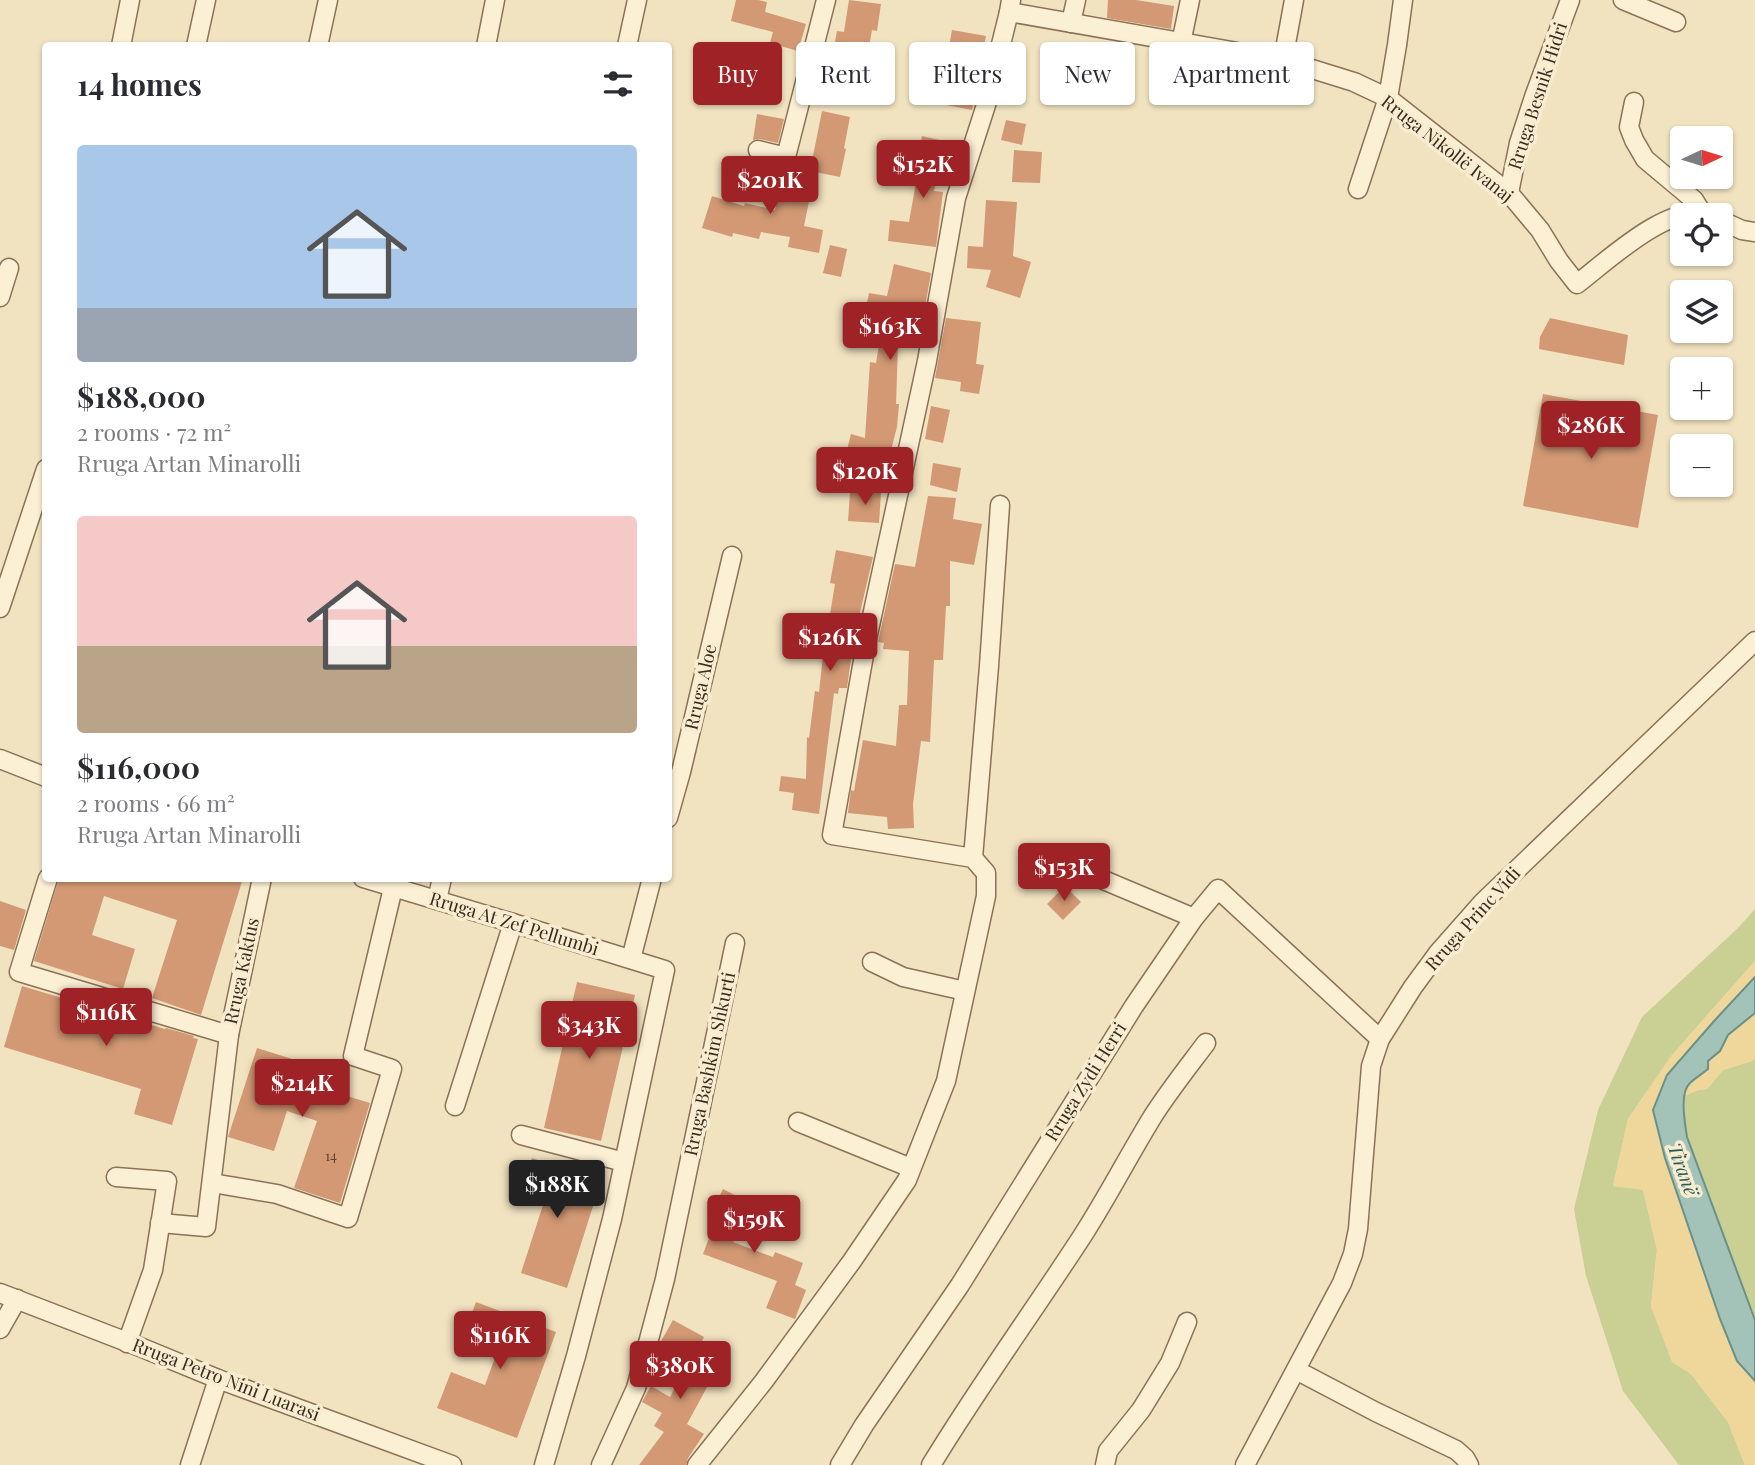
<!DOCTYPE html>
<meta charset="utf-8">
<style>
:root{--surface:#fff;--page:#f7f7f7;--text:#2b2b33;--muted:#7c7c81;--accent:#9f2326}
body{margin:0;font-family:"Playfair Display",serif;background:var(--page);color:var(--text);height:100vh;display:flex;flex-direction:column;font-size:26px;white-space:nowrap}
*{box-sizing:border-box;margin:0}
p{font-size:23px;color:var(--muted)}
.icon{flex:none;width:38px;height:38px;fill:none;stroke:currentColor;stroke-width:2;stroke-linecap:round;stroke-linejoin:round}
.map{position:relative;flex:1;overflow:hidden}
.panel{position:absolute;left:42px;top:42px;width:630px;height:840px;display:flex;flex-direction:column;background:var(--surface);border-radius:7px;box-shadow:0 2px 5px #0004}
.panel>*{flex:none}
.banner{position:absolute;left:693px;top:42px;width:665px;height:63px;display:flex;gap:14px}
.needle{width:46px;rotate:86deg}
.controls{position:absolute;left:1670px;top:126px;display:grid;gap:14px}
.controls a{display:grid;place-items:center;width:63px;height:63px;border-radius:7px;background:var(--surface);box-shadow:0 2px 5px #0004;font-size:35px}
.price{position:absolute;translate:-50% -60px;padding:0 16px;border-radius:7px;background:var(--accent);color:#fff;font-size:23px;line-height:46px;filter:drop-shadow(0 2px 4px #0008)}
.price::after{content:'';position:absolute;left:50%;top:42px;width:21px;height:16px;margin-left:-10px;background:inherit;clip-path:polygon(0 0,100% 0,50% 100%)}
.price.active{background:#222;color:#fff}
ul{padding:0;list-style:none}
li{display:grid;align-content:center;gap:14px;height:371px;padding:0 35px}
li span{display:grid;place-items:center;height:217px;border-radius:7px;color:#555}
li>.icon{margin-inline-start:auto}
span .icon{width:126px;height:126px;fill:#fffc;stroke-width:1}
li b{font-size:30px}
h2{display:flex;justify-content:space-between;align-items:center;height:84px;padding:0 35px;font-size:30px}
.chip{padding:0 24px;border-radius:7px;background:var(--surface);box-shadow:0 2px 5px #0004;font-size:24px;line-height:63px}
.chip.active{background:var(--accent);color:#fff}
.map>svg:first-child{display:block}
.green{fill:#cad094}
.sand{fill:#efd79b}
.water{fill:#a3c3b9;stroke:#6a9187;stroke-width:2}
.building{fill:#d29974}
.lines{fill:none;stroke-linecap:round;stroke-linejoin:round}
.minor-casing{stroke:#8b7257;stroke-width:21}
.minor{stroke:#fbefd4;stroke-width:18}
.labels{text-anchor:middle;stroke-width:7;stroke-linejoin:round;paint-order:stroke}
.number-label{font-size:14px;fill:#604632}
.street-label{font-size:18px;fill:#3a2a1c;stroke:#f8ecd1}
.water-label{font-size:19px;font-style:italic;fill:#2a5b57;stroke:#f8ecd1}
</style>
<div class="map">
<svg width="1755" height="1465" viewBox="0 0 1755 1465">
<rect width="100%" height="100%" fill="#f1e2c0"/>
<g class="green">
<path d="M1755 909V961L1672 1055 1628 1119 1613 1186 1643 1189 1657 1250 1651 1306 1672 1361 1691 1374 1728 1422 1745 1465H1679L1623 1391 1586 1276 1574 1209 1598 1110 1642 1017 1738 928Z"/>
<path d="M1755 1058V1320L1687 1137 1684 1113V1096L1698 1090 1707 1089 1723 1070 1752 1061Z"/>
</g>
<g class="sand">
<path d="M1755 961V977L1715 1020 1667 1075 1665 1158 1720 1319 1737 1361 1755 1381V1465H1745L1728 1422 1691 1374 1672 1362 1651 1306 1657 1250 1643 1190 1613 1186 1628 1119 1672 1055Z"/>
<path d="M1755 1013V1058L1752 1061 1723 1070 1707 1089 1698 1090 1684 1096 1687 1085 1708 1069V1061L1720 1051 1728 1035Z"/>
</g>
<path class="water" d="M1755 977V1013L1728 1035 1720 1051 1708 1061V1069C1702 1074 1695 1078 1690 1083 1679 1093 1685 1123 1687 1137L1755 1320V1381L1737 1361 1720 1319 1665 1158 1653 1110 1667 1075 1715 1020Z"/>
<g class="building">
<path d="M736 0H758L767 2 765 12 806 24 798 51 770 43 773 32 731 21Z"/>
<path d="M849 0 881 4 877 31 872 30 864 75 830 68 837 31 844 32Z"/>
<path d="M1108 0H1136L1174 6 1171 29 1107 18Z"/>
<path d="M952 30 986 36 977 81 980 82 972 110 941 104 949 59 947 58Z"/>
<path d="M722 51 750 56 745 85 717 80Z"/>
<path d="M822 111 850 117 844 148 846 149 840 177 810 171Z"/>
<path d="M757 114 784 119 778 143 760 139 753 140Z"/>
<path d="M1006 120 1026 124 1022 145 1001 140Z"/>
<path d="M922 136 944 141 934 191 943 192 936 247 888 241 890 220 909 222 918 171 915 170Z"/>
<path d="M1014 150 1042 152 1040 183 1012 182Z"/>
<path d="M783 171 814 177 804 226 823 230 819 253 788 247 790 237 761 232 759 239 733 233 732 237 702 228 712 196 744 206 745 203 775 210Z"/>
<path d="M986 200 1017 202 1013 256 1031 262 1020 298 986 287 991 270 967 268 968 246 983 247Z"/>
<path d="M830 245 847 249 841 277 823 273Z"/>
<path d="M894 264 931 273 918 347 898 344 896 404H899L897 427 885 473 862 467 864 459 846 454 851 434 865 438 870 362 876 363 884 316 865 312 869 293 887 296Z"/>
<path d="M946 318 981 322 976 364 984 365 979 394 960 391 961 382 935 378Z"/>
<path d="M1550 318 1628 335 1624 365 1539 349 1540 337Z"/>
<path d="M1543 394 1658 415 1638 528 1523 506Z"/>
<path d="M931 406 950 410 943 443 925 439Z"/>
<path d="M933 463 961 468 957 492 930 485Z"/>
<path d="M850 492 881 493 879 523 848 521Z"/>
<path d="M928 496 956 498 953 519 982 524 974 565 950 561V606H946L943 660H934L930 742 921 741 913 804 914 828 888 829 887 817 848 813V812L851 790 854 791 863 740 896 746 899 705H907L909 651 883 649 884 643 878 642 895 564 915 567Z"/>
<path d="M836 550 873 557 854 638 847 688H839L838 694 834 693 819 814 792 810 794 793 779 791 781 776 806 779 807 737 809 738 815 691 819 692 823 655 795 649 799 633 826 639 835 584 830 583Z"/>
<path d="M59 878H243L201 1015 152 998 177 920 104 896 92 935 135 949 123 989 34 961Z"/>
<path d="M1065 886 1081 902 1063 920 1047 904Z"/>
<path d="M0 901 26 910 14 950 0 946Z"/>
<path d="M577 982 635 995 601 1141 544 1128Z"/>
<path d="M22 986 165 1029 166 1028 194 1036 193 1038 198 1039 172 1125 134 1114 141 1089 4 1047Z"/>
<path d="M257 1048 333 1072 327 1090 370 1103 340 1203 294 1188 317 1121 287 1111 274 1151 228 1137Z"/>
<path d="M532 1158 601 1181 567 1288 521 1273 543 1205 519 1197Z"/>
<path d="M723 1189 752 1204 733 1242 773 1257 775 1252 803 1263 795 1285 806 1290 795 1319 766 1308 777 1281 703 1254 717 1217 711 1214Z"/>
<path d="M476 1302 556 1332 517 1438 437 1408 451 1372 485 1385 496 1355 461 1342Z"/>
<path d="M673 1320 704 1337 696 1353 719 1365 687 1424 704 1434 688 1458 686 1465H639L664 1432 654 1426 662 1413 642 1402 651 1386 670 1397 690 1359 660 1343Z"/>
</g>
<g class="lines">
<defs>
<g id="minor">
<path d="M1623 0 1676 22"/>
<path d="M1009 12 1283 60 1354 82 1388 98 1509 193 1540 230 1559 261 1577 284C1606 262 1669 202 1707 215"/>
<path d="M1071 23 1076 0"/>
<path d="M1181 43 1190 0"/>
<path d="M121 46 130 0"/>
<path d="M196 46 206 0"/>
<path d="M318 46 328 0"/>
<path d="M486 46 495 0"/>
<path d="M627 46 637 0"/>
<path d="M1283 60 1294 0"/>
<path d="M1634 102 1629 127 1634 140 1645 159 1694 200 1702 213"/>
<path d="M758 150 786 157 826 0"/>
<path d="M1358 189 1388 98 1397 45 1403 0"/>
<path d="M1509 193 1519 143 1534 97 1570 0"/>
<path d="M1720 220 1742 230 1755 232"/>
<path d="M0 297 9 268"/>
<path d="M0 608 46 469"/>
<path d="M0 759 46 777"/>
<path d="M668 818 681 772 732 556"/>
<path d="M973 858 989 666 1000 505"/>
<path d="M1094 876 1194 918"/>
<path d="M48 878 19 972 229 1035"/>
<path d="M363 878 513 923 665 970 612 1219 576 1356 544 1465"/>
<path d="M437 900 442 878"/>
<path d="M631 959 652 878"/>
<path d="M872 962 903 977 965 991"/>
<path d="M455 1106 513 923"/>
<path d="M798 1122 911 1168"/>
<path d="M521 1135 624 1162"/>
<path d="M116 1177 167 1181 153 1270 127 1343"/>
<path d="M212 1183 277 1194 348 1218 392 1069 353 1056 393 888"/>
<path d="M160 1223 206 1227 229 1035 262 878"/>
<path d="M0 1293 140 1347 218 1379 452 1465"/>
<path d="M0 1329 17 1299"/>
<path d="M1296 1370 1376 1412 1456 1450 1465 1458 1469 1465"/>
<path d="M190 1465 218 1379"/>
<path d="M601 1465 636 1388 665 1279 735 943"/>
<path d="M697 1465 764 1381 852 1261 907 1180 946 1081 986 896V873L973 858 832 835 866 644 927 361 956 198 986 105 1009 12 1011 0"/>
<path d="M840 1465 864 1425 960 1285 1134 1006 1194 918 1218 889 1380 1039"/>
<path d="M931 1465C979 1386 1033 1312 1083 1235 1108 1196 1129 1155 1153 1116 1169 1091 1188 1067 1206 1043"/>
<path d="M1105 1465 1108 1451 1141 1410 1170 1363 1187 1322"/>
<path d="M1245 1465 1342 1283 1353 1254 1358 1229 1371 1066 1380 1039 1413 987 1438 953 1483 902 1755 641"/>
</g>
</defs>
<use href="#minor" class="minor-casing"/>
<use href="#minor" class="minor"/>
</g>
<g class="labels">
<g class="number-label">
<text x="331" y="1161">14</text>
</g>
<g class="street-label">
<text transform="translate(1538 96) rotate(-72)" y="6">Rruga Besnik Hidri</text>
<text transform="translate(1447 149) rotate(38)" y="6">Rruga Nikollë Ivanaj</text>
<text transform="translate(701 687) rotate(-77)" y="6">Rruga Aloe</text>
<text transform="translate(1473 919) rotate(-48)" y="6">Rruga Princ Vidi</text>
<text transform="translate(514 924) rotate(17)" y="6">Rruga At Zef Pellumbi</text>
<text transform="translate(242 971) rotate(-78)" y="6">Rruga Kaktus</text>
<text transform="translate(710 1064) rotate(-78)" y="6">Rruga Bashkim Shkurti</text>
<text transform="translate(1086 1082) rotate(-58)" y="6">Rruga Zydi Herri</text>
<text transform="translate(226 1380) rotate(21)" y="6">Rruga Petro Nini Luarasi</text>
</g>
<g class="water-label">
<text transform="translate(1683 1169) rotate(70)" y="7">Tiranë</text>
</g>
</g>
</svg>
<div class="controls">
<a><svg class="needle" viewBox="-14 -14 28 28"><path d="M0-13l5 13h-10z" fill="#e53935"/><path d="M0 13l5-13h-10z" fill="#7c7c81"/></svg></a>
<a><svg class="icon" aria-label="locate" viewBox="0 0 24 24"><circle cx="12" cy="12" r="6"/><path d="M12 2v4M12 18v4M2 12h4M18 12h4"/></svg></a>
<a><svg class="icon" aria-label="layers" viewBox="0 0 24 24"><path d="M12 4l9 5-9 5-9-5zM3 14l9 5 9-5"/></svg></a>
<a>+</a>
<a>−</a>
</div>
<b class="price" style="left:923px;top:200px">$152K</b>
<b class="price" style="left:770px;top:216px">$201K</b>
<b class="price" style="left:890px;top:362px">$163K</b>
<b class="price" style="left:1591px;top:461px">$286K</b>
<b class="price" style="left:865px;top:507px">$120K</b>
<b class="price" style="left:830px;top:673px">$126K</b>
<b class="price" style="left:1064px;top:903px">$153K</b>
<b class="price" style="left:106px;top:1048px">$116K</b>
<b class="price" style="left:589px;top:1061px">$343K</b>
<b class="price" style="left:302px;top:1119px">$214K</b>
<b class="price active" style="left:557px;top:1220px">$188K</b>
<b class="price" style="left:754px;top:1255px">$159K</b>
<b class="price" style="left:500px;top:1371px">$116K</b>
<b class="price" style="left:680px;top:1401px">$380K</b>
<div class="banner">
<a class="chip active">Buy</a>
<a class="chip">Rent</a>
<a class="chip">Filters</a>
<a class="chip">New</a>
<a class="chip">Apartment</a>
</div>
<section class="panel">
<h2>14 homes<svg class="icon" aria-label="filters" viewBox="0 0 24 24"><path d="M4 7h16M4 17h16"/><circle cx="9" cy="7" r="2"/><circle cx="15" cy="17" r="2"/></svg></h2>
<ul>
<li><span style="background:linear-gradient(#a9c7e8 75%,#9aa5b1 0)"><svg class="icon" aria-label="home" viewBox="0 0 24 24"><path d="M3 11l9-7 9 7M6 9v11h12V9"/></svg></span><div><b>$188,000</b><p>2 rooms · 72 m²</p><p>Rruga Artan Minarolli</p></div></li>
<li><span style="background:linear-gradient(#f6c9c9 60%,#b9a48a 0)"><svg class="icon" aria-label="home" viewBox="0 0 24 24"><path d="M3 11l9-7 9 7M6 9v11h12V9"/></svg></span><div><b>$116,000</b><p>2 rooms · 66 m²</p><p>Rruga Artan Minarolli</p></div></li>
</ul>
</section>
</div>
